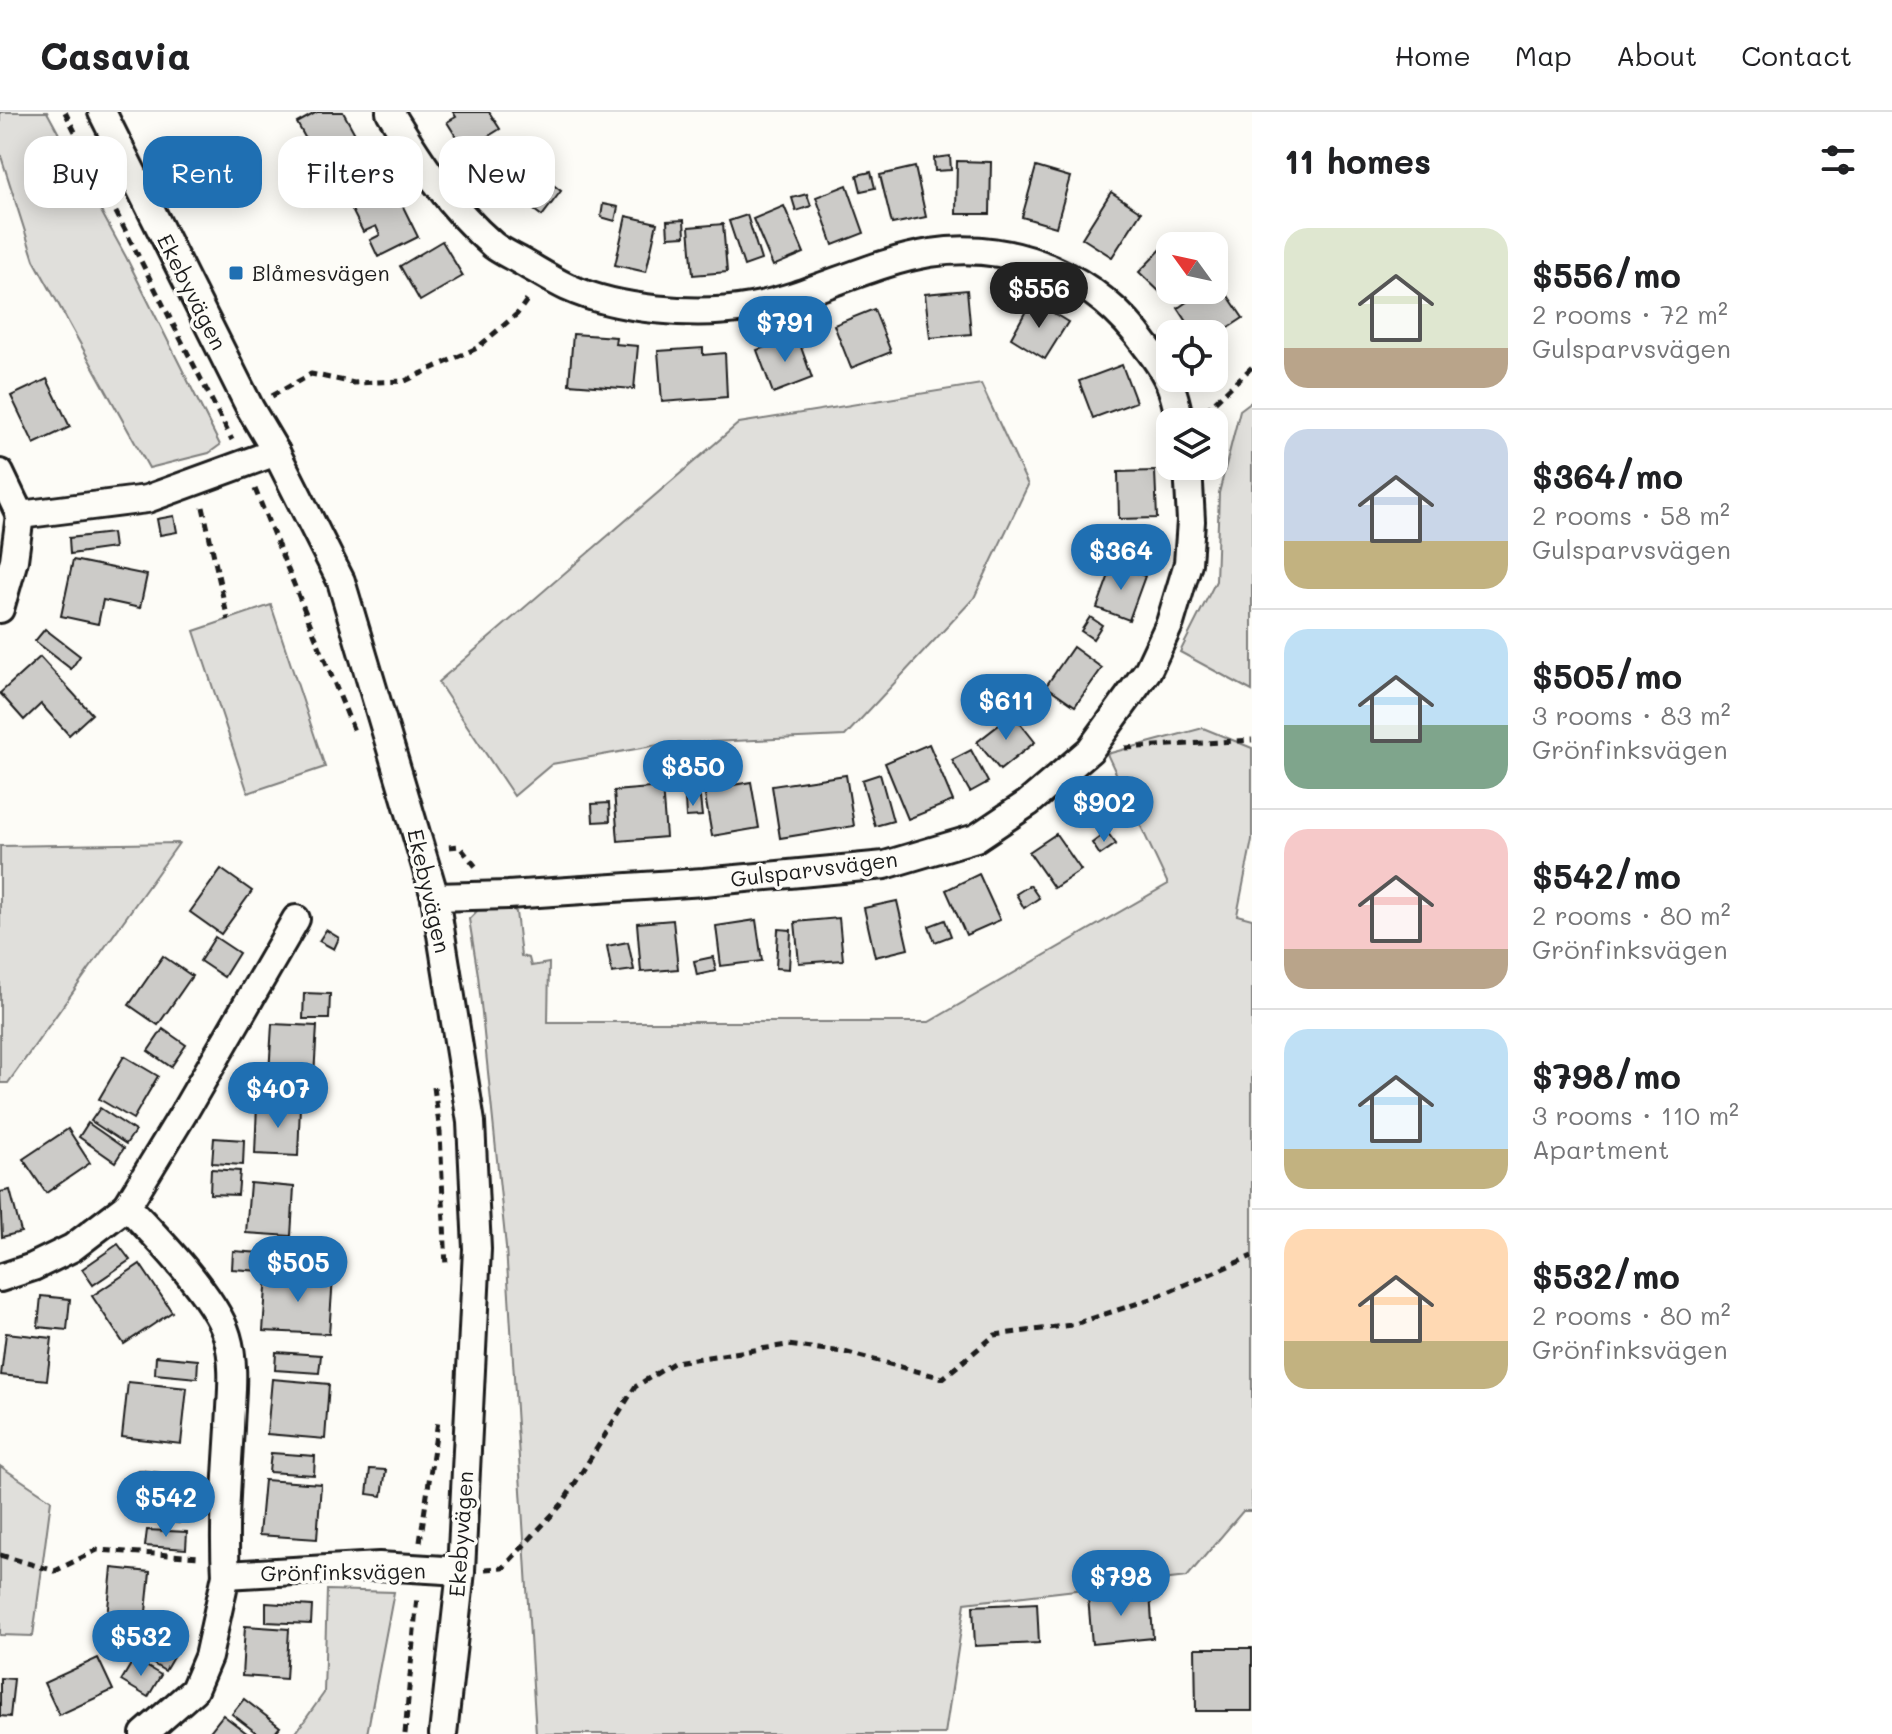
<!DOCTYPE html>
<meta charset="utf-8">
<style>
:root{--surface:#fff;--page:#f2f2f2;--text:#202124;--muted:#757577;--line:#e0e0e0;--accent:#1f6fb2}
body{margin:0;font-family:Mali,sans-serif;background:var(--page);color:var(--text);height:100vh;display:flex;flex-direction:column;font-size:30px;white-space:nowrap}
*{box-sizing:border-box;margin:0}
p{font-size:26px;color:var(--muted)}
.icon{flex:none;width:44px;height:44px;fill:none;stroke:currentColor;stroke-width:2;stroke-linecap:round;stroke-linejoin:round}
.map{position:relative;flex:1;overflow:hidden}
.side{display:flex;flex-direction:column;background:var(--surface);width:640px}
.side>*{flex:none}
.hud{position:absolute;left:24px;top:24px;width:760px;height:72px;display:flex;gap:16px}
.needle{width:52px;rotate:303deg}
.controls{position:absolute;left:1156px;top:120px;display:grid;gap:16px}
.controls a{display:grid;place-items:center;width:72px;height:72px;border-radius:16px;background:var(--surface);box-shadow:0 4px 20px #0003;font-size:40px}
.price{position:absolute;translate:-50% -68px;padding:0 18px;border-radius:28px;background:var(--accent);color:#fff;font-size:26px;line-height:52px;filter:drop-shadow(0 2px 4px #0008)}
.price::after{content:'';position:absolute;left:50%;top:48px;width:24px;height:18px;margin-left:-12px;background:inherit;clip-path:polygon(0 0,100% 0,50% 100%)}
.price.active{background:#222;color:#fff}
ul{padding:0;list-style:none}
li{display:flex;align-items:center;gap:24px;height:200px;padding:0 32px}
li+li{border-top:2px solid var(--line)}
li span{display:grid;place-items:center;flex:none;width:224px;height:160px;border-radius:24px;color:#555}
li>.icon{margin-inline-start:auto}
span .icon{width:96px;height:96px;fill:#fffc;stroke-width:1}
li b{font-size:34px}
h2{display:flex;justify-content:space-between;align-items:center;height:96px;padding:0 32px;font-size:34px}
.tag{padding:0 28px;border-radius:24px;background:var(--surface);box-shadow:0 4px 20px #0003;font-size:28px;line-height:72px}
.tag.active{background:var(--accent);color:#fff}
header{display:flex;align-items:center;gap:48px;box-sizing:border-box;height:112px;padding:0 40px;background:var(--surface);border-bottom:2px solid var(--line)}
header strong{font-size:38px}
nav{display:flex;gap:44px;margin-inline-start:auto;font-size:28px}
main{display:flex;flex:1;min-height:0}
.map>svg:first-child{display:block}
.green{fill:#e0dfdb;stroke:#7e7e7c;stroke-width:2}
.building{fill:#cccbc8;stroke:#1c1c1c;stroke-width:2}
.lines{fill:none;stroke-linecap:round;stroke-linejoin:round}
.minor-casing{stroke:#1c1c1c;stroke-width:32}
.path{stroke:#1c1c1c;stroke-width:5;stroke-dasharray:8 6;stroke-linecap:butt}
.minor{stroke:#fdfcf7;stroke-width:26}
.poi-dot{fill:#1f6fb2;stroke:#fdfcf7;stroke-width:3}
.labels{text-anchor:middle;stroke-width:7;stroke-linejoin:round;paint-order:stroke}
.poi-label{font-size:22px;fill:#1c1c1c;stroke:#fdfcf7;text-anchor:start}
.street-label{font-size:22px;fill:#1c1c1c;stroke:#fdfcf7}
</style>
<header>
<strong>Casavia</strong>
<nav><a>Home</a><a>Map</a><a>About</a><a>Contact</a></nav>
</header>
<main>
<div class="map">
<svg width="1252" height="1622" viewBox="0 0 1252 1622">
<rect width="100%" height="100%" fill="#fdfcf7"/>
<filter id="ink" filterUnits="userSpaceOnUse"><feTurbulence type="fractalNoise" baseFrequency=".0125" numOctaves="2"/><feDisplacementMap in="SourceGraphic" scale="16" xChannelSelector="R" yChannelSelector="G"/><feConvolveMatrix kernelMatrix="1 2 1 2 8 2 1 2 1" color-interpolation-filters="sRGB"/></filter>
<g filter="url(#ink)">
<g class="green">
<path d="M0 0H47L126 145 220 333 209 341 149 356 34 148 0 41Z"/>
<path d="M981 272 1028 373 974 486 845 624 664 632 552 652 514 684 438 570 739 311Z"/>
<path d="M1252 289V579L1180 540 1216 469 1219 381 1240 298Z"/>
<path d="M271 493 325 655 248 681 194 519Z"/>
<path d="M1203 616 1252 636V728L1237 803 1252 807V1399H1243L1187 1465 965 1491 945 1622H536L506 1135 478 863 469 807 483 793 507 792 516 800 521 844 529 846 531 854 549 851 548 910H929L1168 772 1107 642Z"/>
<path d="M179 731 8 971H0V734Z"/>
<path d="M0 1354 51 1388 33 1524 0 1523Z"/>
<path d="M327 1478 394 1480 367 1622H295L324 1581Z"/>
</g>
<g class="building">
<path d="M317 0H343L370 49 329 72 320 56 334 48 329 40 317 47 297 11Z"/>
<path d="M453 0H489L500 17 472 34 468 27 460 31 447 10 456 5Z"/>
<path d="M950 44 951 58 935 59 934 46Z"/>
<path d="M520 47 561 79 542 104 500 72Z"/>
<path d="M957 49 991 50 990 102H956Z"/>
<path d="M915 55 926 105 892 112 880 63Z"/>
<path d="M1036 55 1070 65 1056 115 1022 105Z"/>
<path d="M871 60 875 76 861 79 857 63Z"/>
<path d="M387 62 418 125 378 145 370 128 380 123 376 114 363 120 345 84Z"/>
<path d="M847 73 864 121 833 133 816 85Z"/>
<path d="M1111 80 1141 100 1112 145 1082 126Z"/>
<path d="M807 82 811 94 796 99 792 86Z"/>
<path d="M603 92 618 95 615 109 601 105Z"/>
<path d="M784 94 804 141 773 154 753 107Z"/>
<path d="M747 103 761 148 744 154 729 109Z"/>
<path d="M626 104 657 111 646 160 615 153Z"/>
<path d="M684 108 685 124 668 125 667 109Z"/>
<path d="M723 112 727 160 693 163 689 115Z"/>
<path d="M1173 125 1182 134H1170V178L1164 184 1139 160Z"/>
<path d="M442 129 463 164 420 189 400 154Z"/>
<path d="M1218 169 1243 206 1214 225V222H1195L1178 196 1204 178H1214V171Z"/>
<path d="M967 178 971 222 930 226 925 182Z"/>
<path d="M1032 188 1068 210 1045 247 1011 226Z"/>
<path d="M874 197 891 240 851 256 834 213Z"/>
<path d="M573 222 616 225 615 232 638 234 634 277 569 272Z"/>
<path d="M797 224 812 266 773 281 757 238Z"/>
<path d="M703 236V243L725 241 727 285 662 290 658 239Z"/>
<path d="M1122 253 1136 290 1093 306 1079 269Z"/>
<path d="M47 267 70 315 34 332 11 284Z"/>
<path d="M1155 359 1157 406 1119 407 1118 360Z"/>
<path d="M174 404 177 420 160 423 157 407Z"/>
<path d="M1113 416 1131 421 1125 442 1107 437Z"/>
<path d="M112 421 114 436 70 442 69 426Z"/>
<path d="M73 448 147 463 140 496 103 488 98 512 61 504Z"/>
<path d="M1113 452 1145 464 1129 508 1097 496Z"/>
<path d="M1090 505 1102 513 1093 527 1081 519Z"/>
<path d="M45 517 80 544 71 557 35 529Z"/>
<path d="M1073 535 1102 556 1075 594 1046 574Z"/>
<path d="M40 545 92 602 69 623 41 592 24 608 0 581Z"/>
<path d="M1037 580 1049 591 1036 605 1024 593Z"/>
<path d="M1013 602 1035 630 1000 658 977 630Z"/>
<path d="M929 632 953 689 908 707 885 651Z"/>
<path d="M971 638 988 670 970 680 952 648Z"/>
<path d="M880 662 893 709 875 714 862 668Z"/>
<path d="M846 663 854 714 780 726 772 674Z"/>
<path d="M751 670 759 716 712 724 704 678Z"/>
<path d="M662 675 666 725 618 729 614 679Z"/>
<path d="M700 686 702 704 686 705 685 687Z"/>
<path d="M609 691 610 709 593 710 592 692Z"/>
<path d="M1107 720 1116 732 1100 743 1092 731Z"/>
<path d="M1056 722 1081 758 1054 776 1029 740Z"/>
<path d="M221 757 252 779 221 822 190 800Z"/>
<path d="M979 762 1000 808 966 823 946 778Z"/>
<path d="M1030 773 1039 786 1024 796 1016 782Z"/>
<path d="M897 789 908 837 875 845 864 796Z"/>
<path d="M839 806 843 848 799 851 795 810Z"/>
<path d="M673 808 678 857 641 860 637 811Z"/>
<path d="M756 808 762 849 721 854 716 814Z"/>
<path d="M945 808 951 824 935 830 929 814Z"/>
<path d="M778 817 791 818 789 857 776 856Z"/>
<path d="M326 818 339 826 334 837 319 829Z"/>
<path d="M215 825 239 841 224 865 200 849Z"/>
<path d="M628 830 634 858 612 861 607 834Z"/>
<path d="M163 844 192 864 158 913 129 893Z"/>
<path d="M713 845 716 859 697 863 694 849Z"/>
<path d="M304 881 330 882 329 907H303Z"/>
<path d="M272 912 317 914 314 964 269 962Z"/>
<path d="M163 917 186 933 171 955 148 939Z"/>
<path d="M124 944 158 964 133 1007 99 987Z"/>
<path d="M257 992 300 994 298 1044 255 1042Z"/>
<path d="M100 996 135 1019 126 1032 91 1009Z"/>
<path d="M88 1011 124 1036 115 1050 79 1025Z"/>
<path d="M68 1017 90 1051 46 1081 23 1047Z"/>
<path d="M214 1026 244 1028 243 1053 212 1051Z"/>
<path d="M211 1057 240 1059 238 1083 210 1082Z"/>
<path d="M250 1071 294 1075 291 1124 246 1121Z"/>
<path d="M10 1078 21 1120 2 1125 0 1080Z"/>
<path d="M118 1132 130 1148 93 1173 82 1157Z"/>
<path d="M233 1139 277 1142 276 1160 232 1157Z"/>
<path d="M140 1152 172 1200 124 1232 92 1184Z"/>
<path d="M267 1162 333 1165 329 1222 263 1219Z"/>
<path d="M41 1184 70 1187 67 1218 38 1215Z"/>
<path d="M6 1221 52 1226 47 1268 1 1263Z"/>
<path d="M276 1240 321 1243 319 1261 275 1258Z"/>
<path d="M156 1244 198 1248 197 1266 155 1262Z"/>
<path d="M272 1267 329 1272 325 1327 267 1322Z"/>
<path d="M128 1270 187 1276 181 1332 122 1325Z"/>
<path d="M271 1341 315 1344 314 1363 269 1360Z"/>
<path d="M370 1357 386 1358 382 1384 367 1382Z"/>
<path d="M138 1358 185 1364 179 1411 132 1405Z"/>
<path d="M264 1368 321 1372 317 1427 259 1423Z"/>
<path d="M147 1418 187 1420 186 1437 145 1434Z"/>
<path d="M112 1456 150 1460 144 1520 106 1516Z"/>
<path d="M1150 1480 1153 1526 1092 1532 1088 1485Z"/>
<path d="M266 1491 312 1494 311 1512 266 1510Z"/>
<path d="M1037 1491 1039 1531 975 1534 973 1494Z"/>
<path d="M245 1514 289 1517 286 1567 242 1564Z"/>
<path d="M153 1519 179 1535 165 1559 138 1543Z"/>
<path d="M1195 1536H1252V1599H1196Z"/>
<path d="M98 1546 113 1578 59 1603 44 1571Z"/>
<path d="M134 1547 161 1563 148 1585 121 1569Z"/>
<path d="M0 1566 14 1567 10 1605 0 1604Z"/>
<path d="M244 1587 280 1615 274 1622H258L232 1602Z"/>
<path d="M223 1603 248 1622H208Z"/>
</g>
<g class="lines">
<defs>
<g id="minor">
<path d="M102 0 250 296 276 340 341 469 435 785 471 1010 477 1137 461 1459 443 1622"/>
<path d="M390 0C419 48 450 96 493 133 502 140 514 145 524 151 538 159 552 168 567 175 618 198 696 205 751 195 812 184 869 151 930 141 1015 128 1097 165 1146 234 1157 248 1168 263 1173 281 1176 290 1178 300 1180 310"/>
<path d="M0 361 20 403"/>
<path d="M0 497 14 448 20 403 147 387 276 340"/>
<path d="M435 785 508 783 704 770 885 753 976 726 1028 691 1090 638 1148 558 1170 511 1188 451 1191 409 1188 354"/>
<path d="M127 1094 186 997 296 807"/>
<path d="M0 1166 33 1155 72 1136 127 1094C156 1124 216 1186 227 1224 236 1254 231 1285 230 1316 227 1365 223 1414 226 1463"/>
<path d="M144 1622 194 1578 208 1545 226 1463 379 1454 461 1459"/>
</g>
</defs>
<use href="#minor" class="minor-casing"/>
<g class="path">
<path d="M65 0 232 328"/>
<path d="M272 284 311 262 354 271 405 269 477 236 517 202 530 184"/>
<path d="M1205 299 1252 255"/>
<path d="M255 377 354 619"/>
<path d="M203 395 228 508"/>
<path d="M1125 636 1252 628"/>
<path d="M449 735 459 734 477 756"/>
<path d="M434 975 440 1020 446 1156"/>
<path d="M420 1430 438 1309"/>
<path d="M0 1443 55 1459 97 1438 199 1445"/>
<path d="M485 1457 503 1456 562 1392 635 1275 675 1250 787 1233 844 1240 943 1266 995 1223 1072 1213 1154 1186 1252 1144"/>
<path d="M405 1622 417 1484"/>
</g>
<use href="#minor" class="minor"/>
</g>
</g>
<rect class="poi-dot" x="228" y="153" width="16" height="16" rx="4"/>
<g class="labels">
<g class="poi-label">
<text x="252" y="169">Blåmesvägen</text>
</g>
<g class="street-label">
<text transform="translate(192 180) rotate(63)" y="8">Ekebyvägen</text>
<text transform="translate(814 757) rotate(-7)" y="8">Gulsparvsvägen</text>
<text transform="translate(429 779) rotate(77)" y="8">Ekebyvägen</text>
<text transform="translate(461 1422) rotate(-86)" y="8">Ekebyvägen</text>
<text transform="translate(343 1460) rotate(-1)" y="8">Grönfinksvägen</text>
</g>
</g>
</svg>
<div class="controls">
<a><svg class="needle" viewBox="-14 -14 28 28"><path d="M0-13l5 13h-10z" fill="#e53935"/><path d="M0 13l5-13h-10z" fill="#757577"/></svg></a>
<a><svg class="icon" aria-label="locate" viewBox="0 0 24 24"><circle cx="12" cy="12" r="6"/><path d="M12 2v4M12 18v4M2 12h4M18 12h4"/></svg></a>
<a><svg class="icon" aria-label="layers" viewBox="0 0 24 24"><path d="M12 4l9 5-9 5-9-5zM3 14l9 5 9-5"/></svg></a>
</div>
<b class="price active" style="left:1039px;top:218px">$556</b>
<b class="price" style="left:785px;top:252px">$791</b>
<b class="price" style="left:1121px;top:480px">$364</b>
<b class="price" style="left:1006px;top:630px">$611</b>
<b class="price" style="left:693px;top:696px">$850</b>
<b class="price" style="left:1104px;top:732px">$902</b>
<b class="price" style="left:278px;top:1018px">$407</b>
<b class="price" style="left:298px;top:1192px">$505</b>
<b class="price" style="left:166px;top:1427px">$542</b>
<b class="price" style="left:1121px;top:1506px">$798</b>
<b class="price" style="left:141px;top:1566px">$532</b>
<div class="hud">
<a class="tag">Buy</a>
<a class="tag active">Rent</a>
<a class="tag">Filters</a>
<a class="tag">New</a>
</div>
</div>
<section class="side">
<h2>11 homes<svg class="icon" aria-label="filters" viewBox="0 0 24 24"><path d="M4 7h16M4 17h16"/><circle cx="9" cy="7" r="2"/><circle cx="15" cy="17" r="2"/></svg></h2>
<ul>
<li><span style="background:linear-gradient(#dfe7d0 75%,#b9a48a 0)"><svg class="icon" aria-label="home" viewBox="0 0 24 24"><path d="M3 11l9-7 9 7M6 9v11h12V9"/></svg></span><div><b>$556/mo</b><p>2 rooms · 72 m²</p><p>Gulsparvsvägen</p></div></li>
<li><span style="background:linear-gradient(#c9d6e8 70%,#c2b280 0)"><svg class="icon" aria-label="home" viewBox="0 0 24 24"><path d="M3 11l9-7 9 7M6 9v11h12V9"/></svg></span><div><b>$364/mo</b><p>2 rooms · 58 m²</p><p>Gulsparvsvägen</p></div></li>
<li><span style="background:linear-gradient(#bfe0f5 60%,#7fa58c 0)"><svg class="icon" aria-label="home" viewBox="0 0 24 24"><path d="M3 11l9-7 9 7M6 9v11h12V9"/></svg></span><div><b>$505/mo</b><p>3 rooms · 83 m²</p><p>Grönfinksvägen</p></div></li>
<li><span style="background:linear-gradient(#f6c9c9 75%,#b9a48a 0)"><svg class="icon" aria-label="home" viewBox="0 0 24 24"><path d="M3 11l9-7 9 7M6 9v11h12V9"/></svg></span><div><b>$542/mo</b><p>2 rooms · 80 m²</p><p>Grönfinksvägen</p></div></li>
<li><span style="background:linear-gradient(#bfe0f5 75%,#c2b280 0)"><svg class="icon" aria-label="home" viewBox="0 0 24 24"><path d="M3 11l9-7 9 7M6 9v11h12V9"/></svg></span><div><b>$798/mo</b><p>3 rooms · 110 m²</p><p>Apartment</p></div></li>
<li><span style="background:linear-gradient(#ffd9b3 70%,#c2b280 0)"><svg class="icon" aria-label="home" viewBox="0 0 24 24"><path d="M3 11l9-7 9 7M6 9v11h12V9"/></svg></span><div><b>$532/mo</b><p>2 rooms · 80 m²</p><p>Grönfinksvägen</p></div></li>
</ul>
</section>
</main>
